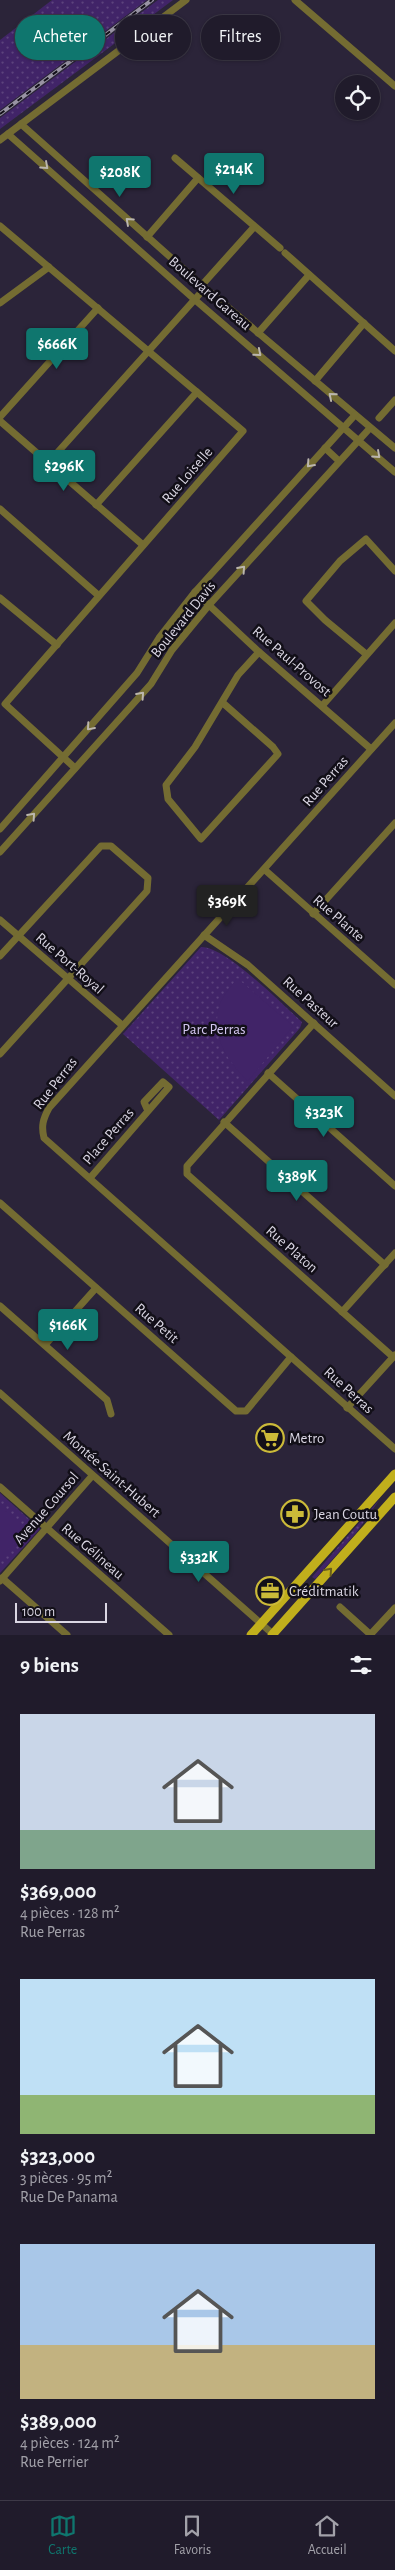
<!DOCTYPE html>
<html lang="fr">
<meta charset="utf-8">
<style>
:root{--surface:#201b2b;--page:#282433;--text:#f1f3f6;--muted:#a2a1a9;--line:#3d3947;--accent:#0f766e}
body{margin:0;font-family:"Alegreya Sans",sans-serif;background:var(--page);color:var(--text);height:100vh;display:flex;flex-direction:column;font-size:19px;white-space:nowrap}
*{box-sizing:border-box;margin:0}
p{font-size:16px;color:var(--muted)}
.icon{flex:none;width:28px;height:28px;fill:none;stroke:currentColor;stroke-width:2;stroke-linecap:round;stroke-linejoin:round}
.map{position:relative;height:1635px;overflow:hidden}
.drawer{display:flex;flex-direction:column;background:var(--surface);flex:1}
.drawer>*{flex:none}
.top-card{position:absolute;left:15px;top:15px;width:365px;height:45px;display:flex;gap:10px}
.buttons{position:absolute;left:335px;top:75px;display:grid;gap:10px}
.buttons a{display:grid;place-items:center;width:45px;height:45px;border-radius:50%;background:var(--surface);box-shadow:0 1px 4px #0004,0 0 0 1px var(--line);font-size:25px}
.scale{position:absolute;left:15px;bottom:12px;width:92px;box-sizing:border-box;padding-left:5px;border:2px solid #dad6e3;border-top:0;font-size:14px;line-height:18px;white-space:nowrap;color:#dad6e3;-webkit-text-stroke:4px #120f18;paint-order:stroke}
.price{position:absolute;translate:-50% -42px;padding:0 11px;border-radius:5px;background:var(--accent);color:#fff;font-size:16px;line-height:32px;filter:drop-shadow(0 1px 2px #0008)}
.price::after{content:'';position:absolute;left:50%;top:30px;width:15px;height:11px;margin-left:-8px;background:inherit;clip-path:polygon(0 0,100% 0,50% 100%)}
.price.on{background:#222;color:#fff}
ul{padding:0;list-style:none}
li{display:grid;align-content:center;gap:10px;height:265px;padding:0 20px}
li span{display:grid;place-items:center;height:155px;border-radius:0px;color:#555}
li>.icon{margin-inline-start:auto}
span .icon{width:90px;height:90px;fill:#fffc;stroke-width:1}
li b{font-size:21px}
h2{display:flex;justify-content:space-between;align-items:center;height:60px;padding:0 20px;font-size:21px}
.pill{padding:0 18px;border-radius:22px;background:var(--surface);box-shadow:0 1px 4px #0004,0 0 0 1px var(--line);font-size:18px;line-height:45px}
.pill.on{background:var(--accent);color:#fff}
.tab-bar{display:flex;justify-content:space-around;align-items:center;height:70px;border-top:1px solid var(--line);background:var(--surface);font-size:14px;color:var(--muted)}
.tab-bar a{display:grid;justify-items:center;gap:2px}
.tab-bar .on{color:var(--accent)}
.map>svg:first-child{display:block}
.grass{fill:url(#grass-dots)}
.garden{fill:#412468}
.lines{fill:none;stroke-linecap:round;stroke-linejoin:round}
.minor{stroke:#746c32;stroke-width:7}
.major{stroke:#c1af1c;stroke-width:9}
.rail-casing{stroke:#9893a3;stroke-width:4}
.rail{stroke:#120f18;stroke-width:2;stroke-dasharray:5.5;stroke-linecap:butt}
.oneway{stroke:#bbb6ae}
.oneway2{stroke:#6a5f1a}
.labels{text-anchor:middle;stroke-width:5;stroke-linejoin:round;paint-order:stroke}
.street-label{font-size:15px;fill:#dad6e3;stroke:#120f18}
.park-label{font-size:15px;fill:#d3c6ef;stroke:#120f18}
.poi-label{font-size:15px;fill:#dad6e3;stroke:#120f18;text-anchor:start}
</style>
<div class="map">
<svg width="395" height="1635" viewBox="0 0 395 1635">
<defs>
<pattern id="grass-dots" width="8" height="8" patternUnits="userSpaceOnUse" patternTransform="scale(1.25)"><rect width="8" height="8" fill="#412468"/><path d="M2 2h.1M6 6h.1" fill="none" stroke="#5c437d" stroke-width="1.8" stroke-linecap="round"/></pattern>
</defs>
<rect width="100%" height="100%" fill="#2b2439"/>
<g class="grass">
<path d="M52 0H147L0 110V40Z"/>
<path d="M158 0H173L0 129V118Z"/>
<path d="M201 947C225 946 282 1004 302 1022L300 1028 219 1120 123 1034Z"/>
<path d="M0 1493 40 1529 0 1573Z"/>
<path d="M380 1499 356 1533 315 1579 312 1577Z"/>
</g>
<g class="garden">
<path d="M237 978 293 1026 248 1081C227 1061 210 1035 220 1004 223 995 232 986 237 978Z"/>
<path d="M0 1506 27 1529 0 1558Z"/>
</g>
<g class="lines">
<g class="minor">
<path d="M295 0 395 86"/>
<path d="M21 124 205 288 395 448"/>
<path d="M8 134 194 299 395 472"/>
<path d="M0 140 186 0"/>
<path d="M175 158 280 248"/>
<path d="M0 226 243 431 5 704 75 768"/>
<path d="M147 237 198 178"/>
<path d="M285 253 395 351"/>
<path d="M202 285 254 227"/>
<path d="M0 303 49 267"/>
<path d="M258 333 309 275"/>
<path d="M315 381 364 323"/>
<path d="M0 417 98 308"/>
<path d="M379 418 395 400"/>
<path d="M0 421 143 545"/>
<path d="M325 448 339 461"/>
<path d="M48 463 205 288"/>
<path d="M96 505 197 392"/>
<path d="M0 509 98 595"/>
<path d="M195 592 259 652 371 749"/>
<path d="M0 598 57 645"/>
<path d="M366 654 325 620 306 601 340 561 366 539 395 571"/>
<path d="M223 703 273 747 278 754 201 839 168 799 166 785 195 747 238 675 259 652"/>
<path d="M322 706 395 623"/>
<path d="M395 723 49 1108C43 1119 41 1126 44 1138L395 1449"/>
<path d="M0 829 137 673 159 638 195 592 355 415"/>
<path d="M0 852 151 684 172 650 209 605 370 428"/>
<path d="M265 870 395 985"/>
<path d="M313 914 395 823"/>
<path d="M0 920 122 1025"/>
<path d="M204 935 248 965 395 1096"/>
<path d="M0 956 101 846H111L148 878 147 891 0 1054"/>
<path d="M314 1023 187 1166V1174L393 1357"/>
<path d="M268 1073 395 1186"/>
<path d="M224 1122 385 1265"/>
<path d="M90 1178 169 1087 163 1082 144 1102 148 1111"/>
<path d="M0 1203 236 1411H246L291 1357"/>
<path d="M0 1306 107 1400 111 1414"/>
<path d="M342 1312 395 1253"/>
<path d="M45 1345 96 1288"/>
<path d="M0 1393 274 1635"/>
<path d="M347 1408 395 1355"/>
<path d="M0 1487 169 1635"/>
<path d="M2 1578 67 1635"/>
<path d="M0 1581 92 1476"/>
<path d="M340 1607 371 1635"/>
<path d="M370 1635 395 1608"/>
</g>
<g class="major">
<path d="M251 1635 395 1474"/>
<path d="M272 1635 395 1497"/>
</g>
<defs>
<path id="rail" d="M0 114 152 0"/>
</defs>
<use href="#rail" class="rail-casing"/>
<use href="#rail" class="rail"/>
</g>
<defs><path id="oneway-chevron" d="M-2-3.5L2.5 0L-2 3.5" fill="none" stroke-width="1.6" stroke-linecap="round" stroke-linejoin="round" transform="scale(1.25)"/></defs>
<g class="oneway">
<use href="#oneway-chevron" transform="translate(45 166) rotate(42)"/>
<use href="#oneway-chevron" transform="translate(129 221) rotate(-138)"/>
<use href="#oneway-chevron" transform="translate(258 353) rotate(40)"/>
<use href="#oneway-chevron" transform="translate(332 396) rotate(-140)"/>
<use href="#oneway-chevron" transform="translate(377 455) rotate(42)"/>
<use href="#oneway-chevron" transform="translate(310 464) rotate(132)"/>
<use href="#oneway-chevron" transform="translate(242 569) rotate(-48)"/>
<use href="#oneway-chevron" transform="translate(141 695) rotate(-48)"/>
<use href="#oneway-chevron" transform="translate(90 727) rotate(131)"/>
<use href="#oneway-chevron" transform="translate(32 816) rotate(-48)"/>
</g>
<use class="oneway2" href="#oneway-chevron" transform="translate(329 1571) rotate(-48)"/>
<defs>
<symbol id="supermarket-ring" viewBox="-11 -11 22 22"><circle r="9.5" fill="#120f18" stroke="#cbba39" stroke-width="1.5"/><path d="M-6-5.5h2.5l.6 2H6L4.5 2H-2.5L-4.4-4H-6ZM-1.5 3.2a1.3 1.3 0 1 0 .1 0ZM3 3.2a1.3 1.3 0 1 0 .1 0Z" fill="#cbba39"/></symbol>
<symbol id="pharmacy-ring" viewBox="-11 -11 22 22"><circle r="9.5" fill="#120f18" stroke="#cbba39" stroke-width="1.5"/><path d="M-2-6h4v4h4v4h-4v4h-4v-4h-4v-4h4Z" fill="#cbba39"/></symbol>
<symbol id="office-ring" viewBox="-11 -11 22 22"><circle r="9.5" fill="#120f18" stroke="#cbba39" stroke-width="1.5"/><path d="M-6-3h4V-5.5h4V-3h4V5H-6ZM-1-4.5V-3h2v-1.5ZM-6 0V1H6V0Z" fill="#cbba39"/></symbol>
</defs>
<g fill-rule="evenodd">
<use href="#supermarket-ring" x="254" y="1422" width="32" height="32"/>
<use href="#pharmacy-ring" x="279" y="1498" width="32" height="32"/>
<use href="#office-ring" x="254" y="1575" width="32" height="32"/>
</g>
<g class="labels">
<g class="street-label">
<text transform="translate(210 293) rotate(41)" y="5">Boulevard Gareau</text>
<text transform="translate(187 475) rotate(-49)" y="5">Rue Loiselle</text>
<text transform="translate(183 619) rotate(-51)" y="5">Boulevard Davis</text>
<text transform="translate(292 661) rotate(41)" y="5">Rue Paul-Provost</text>
<text transform="translate(325 781) rotate(-49)" y="5">Rue Perras</text>
<text transform="translate(339 918) rotate(41)" y="5">Rue Plante</text>
<text transform="translate(70 963) rotate(41)" y="5">Rue Port-Royal</text>
<text transform="translate(311 1002) rotate(42)" y="5">Rue Pasteur</text>
<text transform="translate(55 1083) rotate(-52)" y="5">Rue Perras</text>
<text transform="translate(108 1136) rotate(-49)" y="5">Place Perras</text>
<text transform="translate(292 1249) rotate(41)" y="5">Rue Platon</text>
<text transform="translate(157 1323) rotate(41)" y="5">Rue Petit</text>
<text transform="translate(349 1390) rotate(42)" y="5">Rue Perras</text>
<text transform="translate(112 1474) rotate(41)" y="5">Montée Saint-Hubert</text>
<text transform="translate(46 1508) rotate(-49)" y="5">Avenue Coursol</text>
<text transform="translate(93 1551) rotate(41)" y="5">Rue Gélineau</text>
</g>
<g class="park-label">
<text x="214" y="1034">Parc Perras</text>
</g>
<g class="poi-label">
<text x="289" y="1443">Metro</text>
<text x="314" y="1519">Jean Coutu</text>
<text x="289" y="1596">Créditmatik</text>
</g>
</g>
</svg>
<div class="buttons">
<a><svg class="icon" aria-label="locate" viewBox="0 0 24 24"><circle cx="12" cy="12" r="6"/><path d="M12 2v4M12 18v4M2 12h4M18 12h4"/></svg></a>
</div>
<div class="scale">100 m</div>
<b class="price" style="left:234px;top:195px">$214K</b>
<b class="price" style="left:120px;top:198px">$208K</b>
<b class="price" style="left:57px;top:370px">$666K</b>
<b class="price" style="left:64px;top:492px">$296K</b>
<b class="price on" style="left:227px;top:927px">$369K</b>
<b class="price" style="left:324px;top:1138px">$323K</b>
<b class="price" style="left:297px;top:1202px">$389K</b>
<b class="price" style="left:68px;top:1351px">$166K</b>
<b class="price" style="left:199px;top:1583px">$332K</b>
<div class="top-card">
<a class="pill on">Acheter</a>
<a class="pill">Louer</a>
<a class="pill">Filtres</a>
</div>
</div>
<section class="drawer">
<h2>9 biens<svg class="icon" aria-label="filters" viewBox="0 0 24 24"><path d="M4 7h16M4 17h16"/><circle cx="9" cy="7" r="2"/><circle cx="15" cy="17" r="2"/></svg></h2>
<ul>
<li><span style="background:linear-gradient(#c9d6e8 75%,#7fa58c 0)"><svg class="icon" aria-label="home" viewBox="0 0 24 24"><path d="M3 11l9-7 9 7M6 9v11h12V9"/></svg></span><div><b>$369,000</b><p>4 pièces · 128 m²</p><p>Rue Perras</p></div></li>
<li><span style="background:linear-gradient(#bfe0f5 75%,#8fb573 0)"><svg class="icon" aria-label="home" viewBox="0 0 24 24"><path d="M3 11l9-7 9 7M6 9v11h12V9"/></svg></span><div><b>$323,000</b><p>3 pièces · 95 m²</p><p>Rue De Panama</p></div></li>
<li><span style="background:linear-gradient(#a9c7e8 65%,#c2b280 0)"><svg class="icon" aria-label="home" viewBox="0 0 24 24"><path d="M3 11l9-7 9 7M6 9v11h12V9"/></svg></span><div><b>$389,000</b><p>4 pièces · 124 m²</p><p>Rue Perrier</p></div></li>
</ul>
</section>
<nav class="tab-bar">
<a class="on"><svg class="icon" aria-label="map" viewBox="0 0 24 24"><path d="M3 6l6-2 6 2 6-2v14l-6 2-6-2-6 2zM9 4v14M15 6v14"/></svg>Carte</a>
<a><svg class="icon" aria-label="saved" viewBox="0 0 24 24"><path d="M7 4h10v16l-5-4-5 4z"/></svg>Favoris</a>
<a><svg class="icon" aria-label="home" viewBox="0 0 24 24"><path d="M3 11l9-7 9 7M6 9v11h12V9"/></svg>Accueil</a>
</nav>
